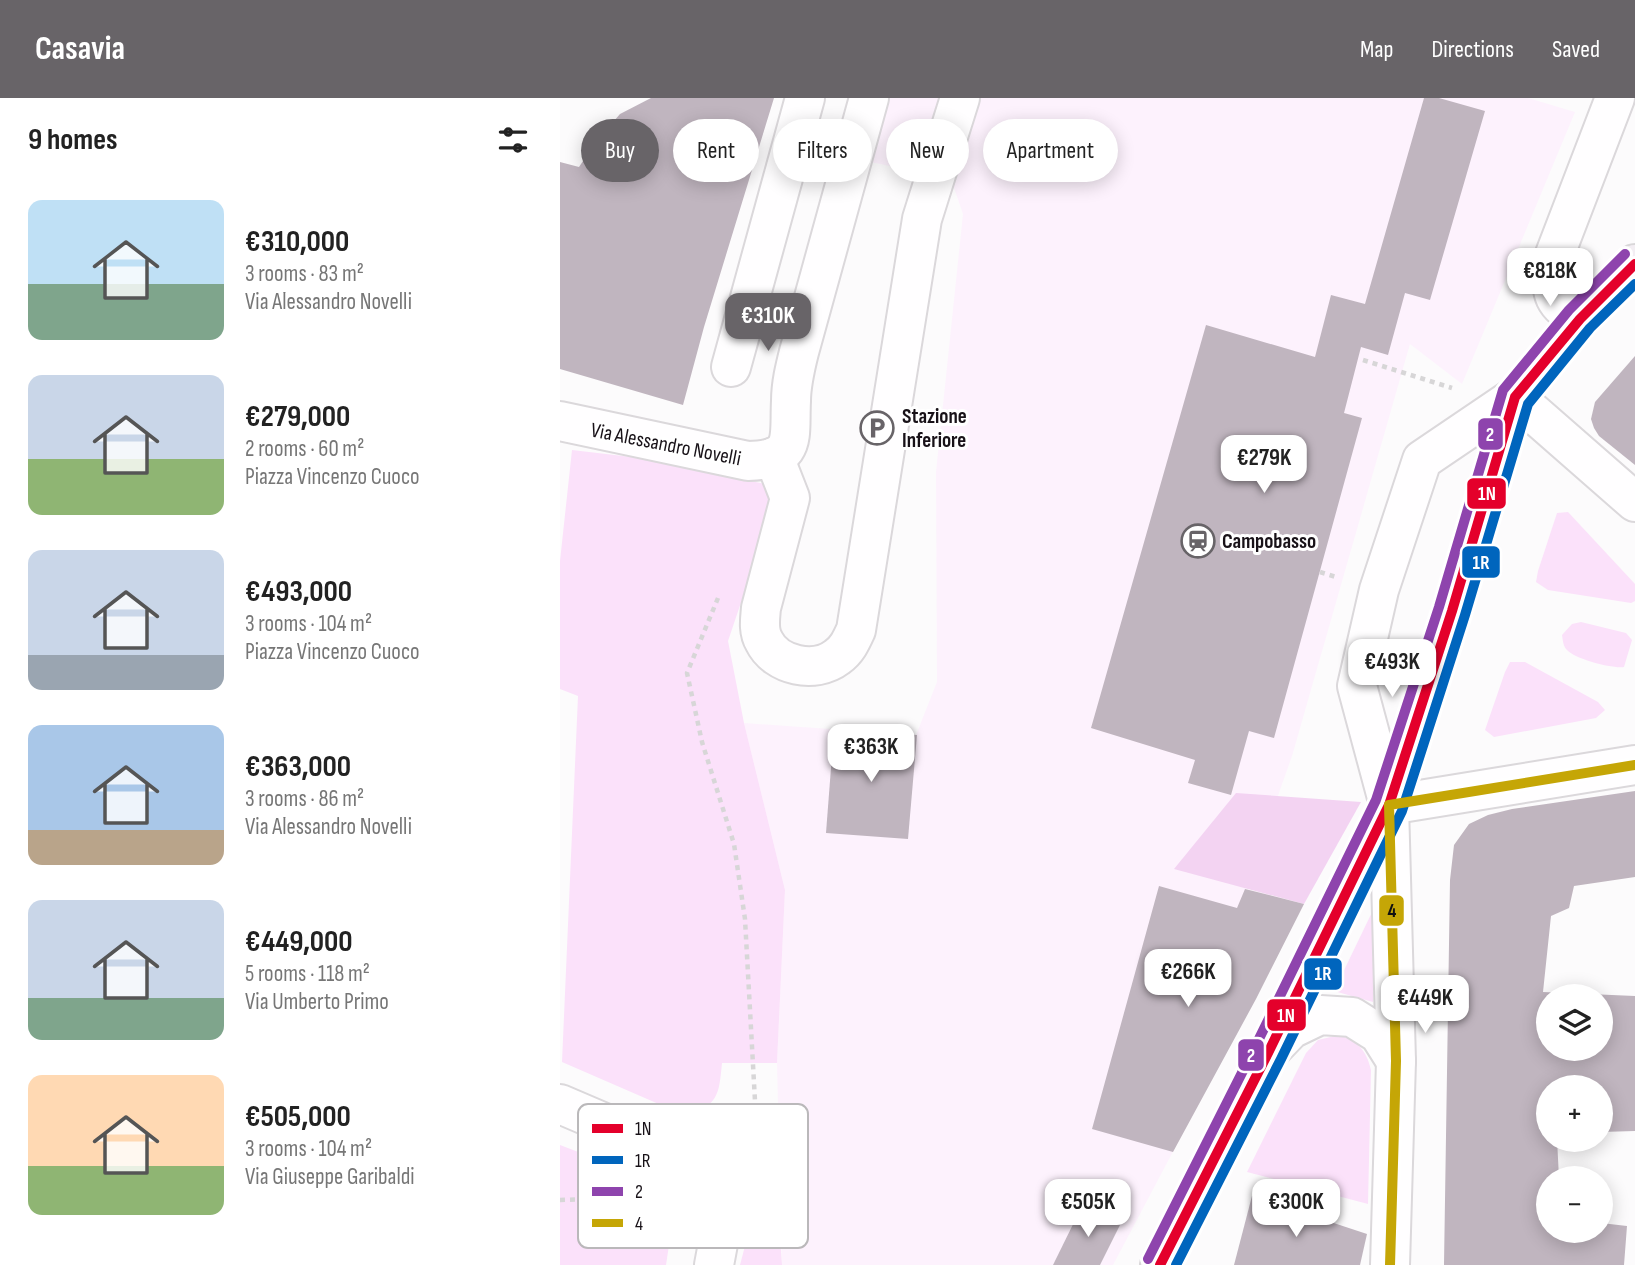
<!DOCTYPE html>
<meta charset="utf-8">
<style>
:root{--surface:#fff;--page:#f6f6f6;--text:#222;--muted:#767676;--accent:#686468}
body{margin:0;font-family:"Sofia Sans Condensed",sans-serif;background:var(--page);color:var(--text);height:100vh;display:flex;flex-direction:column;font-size:26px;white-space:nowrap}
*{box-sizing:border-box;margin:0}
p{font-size:23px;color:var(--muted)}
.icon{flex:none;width:38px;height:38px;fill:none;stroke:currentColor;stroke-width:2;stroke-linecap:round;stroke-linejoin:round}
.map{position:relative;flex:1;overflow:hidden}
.panel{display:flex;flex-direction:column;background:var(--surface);width:560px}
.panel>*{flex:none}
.guide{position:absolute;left:21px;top:21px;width:665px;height:63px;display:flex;gap:14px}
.controls{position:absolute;left:976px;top:886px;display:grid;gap:14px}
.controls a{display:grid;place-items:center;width:77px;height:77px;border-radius:50%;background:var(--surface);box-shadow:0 4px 18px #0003;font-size:35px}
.price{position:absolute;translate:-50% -60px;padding:0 16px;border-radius:14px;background:#fff;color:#222;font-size:23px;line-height:46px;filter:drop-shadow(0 2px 4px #0008)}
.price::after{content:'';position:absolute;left:50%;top:42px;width:21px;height:16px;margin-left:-10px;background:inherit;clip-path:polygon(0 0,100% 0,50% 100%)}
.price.active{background:var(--accent);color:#fff}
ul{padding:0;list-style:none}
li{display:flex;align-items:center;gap:21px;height:175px;padding:0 28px}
li span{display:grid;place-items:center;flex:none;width:196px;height:140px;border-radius:14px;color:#555}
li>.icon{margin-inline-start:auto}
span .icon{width:84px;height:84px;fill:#fffc;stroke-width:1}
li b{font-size:30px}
h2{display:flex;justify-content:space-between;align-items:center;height:84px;padding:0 28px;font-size:30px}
.pill{padding:0 24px;border-radius:32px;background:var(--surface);box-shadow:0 4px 18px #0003;font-size:24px;line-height:63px}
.pill.active{background:var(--accent);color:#fff}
header{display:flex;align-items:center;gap:42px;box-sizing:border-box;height:98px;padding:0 35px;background:var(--accent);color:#fff}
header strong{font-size:33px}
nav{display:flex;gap:38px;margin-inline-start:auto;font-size:24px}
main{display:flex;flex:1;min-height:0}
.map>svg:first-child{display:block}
.built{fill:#fdf2fd}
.green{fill:#fbe1fa}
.forest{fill:#f3d3f2}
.building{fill:#c0b5bf;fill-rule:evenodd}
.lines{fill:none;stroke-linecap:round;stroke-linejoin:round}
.minor-casing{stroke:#dbd8db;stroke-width:42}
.major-casing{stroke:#d9d7d9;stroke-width:42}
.path{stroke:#d7d6d7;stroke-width:4.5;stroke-dasharray:5 5;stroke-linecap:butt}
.minor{stroke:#fffeff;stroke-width:38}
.major{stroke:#f3eef3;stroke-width:38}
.bus-1-casing{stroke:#fff;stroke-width:16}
.bus-2-casing{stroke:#fff;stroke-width:16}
.bus-3-casing{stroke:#fff;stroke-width:16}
.bus-4-casing{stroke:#fff;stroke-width:16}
.bus-1{stroke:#e4002b;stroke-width:10}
.bus-2{stroke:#0065bd;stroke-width:10}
.bus-3{stroke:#8e44ad;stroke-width:10}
.bus-4{stroke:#c5a606;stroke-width:10}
.labels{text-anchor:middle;stroke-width:6;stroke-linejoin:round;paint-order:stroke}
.poi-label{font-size:21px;font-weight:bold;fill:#181218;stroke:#fff;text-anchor:start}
.street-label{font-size:21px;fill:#181218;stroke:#fff}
.key{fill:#fff;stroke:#bab8ba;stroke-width:2}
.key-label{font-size:19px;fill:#181218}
.line-badge{stroke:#fff;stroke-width:2.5}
.badge-label{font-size:19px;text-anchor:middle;font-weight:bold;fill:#fff}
.pale-badge-label{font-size:19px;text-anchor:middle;font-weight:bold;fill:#111}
</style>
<header>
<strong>Casavia</strong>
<nav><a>Map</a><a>Directions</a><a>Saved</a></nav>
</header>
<main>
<section class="panel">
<h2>9 homes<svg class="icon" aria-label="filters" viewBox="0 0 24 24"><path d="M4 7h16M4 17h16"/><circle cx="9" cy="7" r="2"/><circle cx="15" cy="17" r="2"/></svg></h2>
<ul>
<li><span style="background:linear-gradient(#bfe0f5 60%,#7fa58c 0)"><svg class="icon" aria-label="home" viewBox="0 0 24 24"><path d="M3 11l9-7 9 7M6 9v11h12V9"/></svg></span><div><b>€310,000</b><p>3 rooms · 83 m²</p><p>Via Alessandro Novelli</p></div></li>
<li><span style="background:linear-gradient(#c9d6e8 60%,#8fb573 0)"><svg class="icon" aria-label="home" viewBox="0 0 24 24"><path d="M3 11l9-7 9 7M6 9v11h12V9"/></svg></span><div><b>€279,000</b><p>2 rooms · 60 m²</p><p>Piazza Vincenzo Cuoco</p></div></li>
<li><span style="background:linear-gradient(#c9d6e8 75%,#9aa5b1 0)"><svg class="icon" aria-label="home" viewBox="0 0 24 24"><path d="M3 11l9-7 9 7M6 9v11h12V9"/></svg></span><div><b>€493,000</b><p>3 rooms · 104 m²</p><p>Piazza Vincenzo Cuoco</p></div></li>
<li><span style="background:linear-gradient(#a9c7e8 75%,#b9a48a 0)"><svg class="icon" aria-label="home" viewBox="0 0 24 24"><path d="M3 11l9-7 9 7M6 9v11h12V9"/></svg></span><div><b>€363,000</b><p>3 rooms · 86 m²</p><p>Via Alessandro Novelli</p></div></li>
<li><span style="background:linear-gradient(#c9d6e8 70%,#7fa58c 0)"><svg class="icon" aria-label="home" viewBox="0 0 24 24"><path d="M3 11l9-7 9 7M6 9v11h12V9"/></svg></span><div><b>€449,000</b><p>5 rooms · 118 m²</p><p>Via Umberto Primo</p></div></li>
<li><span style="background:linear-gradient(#ffd9b3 65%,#8fb573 0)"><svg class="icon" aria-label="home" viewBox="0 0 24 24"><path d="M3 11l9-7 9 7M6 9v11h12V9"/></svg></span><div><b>€505,000</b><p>3 rooms · 104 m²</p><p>Via Giuseppe Garibaldi</p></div></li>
</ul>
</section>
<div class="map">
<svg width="1075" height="1167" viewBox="0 0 1075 1167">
<rect width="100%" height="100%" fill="#fcfbfc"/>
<path class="built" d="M325 0H968L1015 14 902 286 850 246 732 658 685 791 744 806 553 1167H222L217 965 225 792 184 625 356 637 377 584 376 374 403 116 391 81 306 63Z"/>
<g class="green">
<path d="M12 352 80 360 220 389 168 543 184 625 225 792 217 965H162C159 997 158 1009 124 1017L2 964 18 598 0 591V463Z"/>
<path d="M1008 414 1075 486V503L1071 505 988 492 976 484 978 473 997 415Z"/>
<path d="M1021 524 1066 535 1072 542 1064 569C1053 571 1015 561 1007 552 1003 548 1003 543 1002 537L1012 526Z"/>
<path d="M950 564H965L1038 604 1045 612 1036 620 934 639 925 632 945 574Z"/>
<path d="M815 808 813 904 774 893Z"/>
<path d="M779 937C798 943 806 952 811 972L808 1106 687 1074 746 955 758 942Z"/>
<path d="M0 1047 81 1078 108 1098 111 1134 106 1167H0Z"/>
<path d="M202 1135 220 1138 222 1167H180L186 1144Z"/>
</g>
<path class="forest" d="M676 695 801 704 744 806 614 771Z"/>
<g class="building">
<path d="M91 0H214L144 229 123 307 0 271V64L19 69 35 45 60 16Z"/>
<path d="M864 0H879L925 13 870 202 845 195 828 257 801 249 784 315 802 320 714 640 689 633 671 697 628 685 635 662 531 630 646 227 755 259 771 197 805 206Z"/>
<path d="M1075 258V367L1039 338 1034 330 1031 321 1035 304Z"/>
<path d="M274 631 357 637 348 741 266 735Z"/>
<path d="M1075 693V779L1014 788 1009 810 991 818 983 894 1075 898V1033L1041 1034V989H989V1041H997L999 1080H989V1132H1041V1125L1067 1128 1064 1167H884L890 782 894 747 909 726 928 717 952 711ZM989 898H1041V950H989Z"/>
<path d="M599 788 677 810 685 791 744 806 696 901 613 1054 532 1031Z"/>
<path d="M692 1098 807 1136 800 1167H674Z"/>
<path d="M523 1106 561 1125 540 1167H493Z"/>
</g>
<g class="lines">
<defs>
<g id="minor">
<path d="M1020 221C990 204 992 196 992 164L1055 0"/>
<path d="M171 269 245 0"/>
<path d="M0 323 188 363C238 362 229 340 231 303 231 286 235 270 239 254L309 0"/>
<path d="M214 359 230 400 201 510C200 521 198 533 204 543 216 568 255 576 277 559 287 552 291 543 296 532L362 121 400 0"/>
<path d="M829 707 1075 667"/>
<path d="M708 955 731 931 760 917 792 919 819 936 836 963"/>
<path d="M0 1006 159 1074 166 1103 154 1167"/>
<path d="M830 1167 836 963 829 707 797 588 819 492 862 362 955 299 1075 404"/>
</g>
<path id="major" d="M600 1167 708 955 829 707 892 513 955 299 1020 221 1075 166"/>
</defs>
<use href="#minor" class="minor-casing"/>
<use href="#major" class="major-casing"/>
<g class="path">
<path d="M803 262 892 290"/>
<path d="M760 474 779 480"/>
<path d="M158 500 127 575 142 644 174 746 185 821 195 1003 178 1037"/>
<path d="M0 1102 31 1101 89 1089"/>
</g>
<use href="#minor" class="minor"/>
<use href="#major" class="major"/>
<defs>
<path id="bus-1" d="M600 1167 708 955 829 707 892 513 955 299 1020 221 1075 166"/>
<path id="bus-2" d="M616 1167 721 961 842 713 905 517 968 306 1030 230 1075 186"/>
<path id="bus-3" d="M588 1161 695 949 816 702 879 509 943 292 1009 212 1065 156"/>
<path id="bus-4" d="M830 1167 836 963 829 707 1075 667"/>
</defs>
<use href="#bus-1" class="bus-1-casing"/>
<use href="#bus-2" class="bus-2-casing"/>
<use href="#bus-3" class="bus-3-casing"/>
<use href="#bus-4" class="bus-4-casing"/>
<use href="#bus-1" class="bus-1"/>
<use href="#bus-2" class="bus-2"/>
<use href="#bus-3" class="bus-3"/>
<use href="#bus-4" class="bus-4"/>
</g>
<defs>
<symbol id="parking-ring" viewBox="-11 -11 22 22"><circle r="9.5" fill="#fff" stroke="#686468" stroke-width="1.5"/><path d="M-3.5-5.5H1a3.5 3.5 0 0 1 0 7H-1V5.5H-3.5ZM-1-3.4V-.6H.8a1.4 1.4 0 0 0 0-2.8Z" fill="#686468"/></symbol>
<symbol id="station-ring" viewBox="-11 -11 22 22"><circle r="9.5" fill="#fff" stroke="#686468" stroke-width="1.5"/><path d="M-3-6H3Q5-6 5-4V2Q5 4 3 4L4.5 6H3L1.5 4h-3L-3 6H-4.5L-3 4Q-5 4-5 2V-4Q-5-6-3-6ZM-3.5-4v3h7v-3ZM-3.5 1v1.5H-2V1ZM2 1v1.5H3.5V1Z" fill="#686468"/></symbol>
</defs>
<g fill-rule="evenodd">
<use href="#parking-ring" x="298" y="311" width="38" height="38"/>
<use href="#station-ring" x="619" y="424" width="38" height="38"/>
</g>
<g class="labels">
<g class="poi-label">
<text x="342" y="325">Stazione<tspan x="342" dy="24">Inferiore</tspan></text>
<text x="662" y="450">Campobasso</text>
</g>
<g class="street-label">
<text transform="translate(106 346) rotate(11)" y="7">Via Alessandro Novelli</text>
</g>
</g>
<rect x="18" y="1006" width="230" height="144" rx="10" class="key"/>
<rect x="32" y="1026" width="31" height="9" fill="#e4002b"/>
<rect x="32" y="1058" width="31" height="8" fill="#0065bd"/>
<rect x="32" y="1089" width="31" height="9" fill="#8e44ad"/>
<rect x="32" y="1121" width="31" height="8" fill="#c5a606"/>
<g class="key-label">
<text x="75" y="1037">1N</text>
<text x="75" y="1069">1R</text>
<text x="75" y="1100">2</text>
<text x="75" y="1132">4</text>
</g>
<g class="line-badge">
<rect x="917" y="319" width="27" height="34" rx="7" fill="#8e44ad"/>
<rect x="906" y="379" width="41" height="33" rx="7" fill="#e4002b"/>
<rect x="901" y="447" width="40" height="34" rx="7" fill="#0065bd"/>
<rect x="818" y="796" width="27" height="33" rx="7" fill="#c5a606"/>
<rect x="743" y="859" width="40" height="34" rx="7" fill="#0065bd"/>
<rect x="706" y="900" width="41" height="34" rx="7" fill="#e4002b"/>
<rect x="677" y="940" width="28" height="34" rx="7" fill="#8e44ad"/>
</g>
<g class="badge-label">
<text x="930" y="343">2</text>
<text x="927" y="402">1N</text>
<text x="921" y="471">1R</text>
<text x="763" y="882">1R</text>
<text x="726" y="924">1N</text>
<text x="691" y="964">2</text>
</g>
<g class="pale-badge-label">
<text x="832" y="819">4</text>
</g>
</svg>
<div class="controls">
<a><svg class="icon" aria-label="layers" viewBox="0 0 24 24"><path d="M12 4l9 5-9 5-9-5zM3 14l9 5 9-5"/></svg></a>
<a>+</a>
<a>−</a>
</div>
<b class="price" style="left:990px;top:210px">€818K</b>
<b class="price active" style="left:208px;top:255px">€310K</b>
<b class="price" style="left:704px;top:397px">€279K</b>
<b class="price" style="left:832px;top:601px">€493K</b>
<b class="price" style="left:311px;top:686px">€363K</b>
<b class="price" style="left:628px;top:911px">€266K</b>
<b class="price" style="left:865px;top:937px">€449K</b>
<b class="price" style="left:528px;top:1141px">€505K</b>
<b class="price" style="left:736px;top:1141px">€300K</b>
<div class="guide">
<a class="pill active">Buy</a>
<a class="pill">Rent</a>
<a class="pill">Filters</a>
<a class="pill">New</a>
<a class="pill">Apartment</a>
</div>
</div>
</main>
